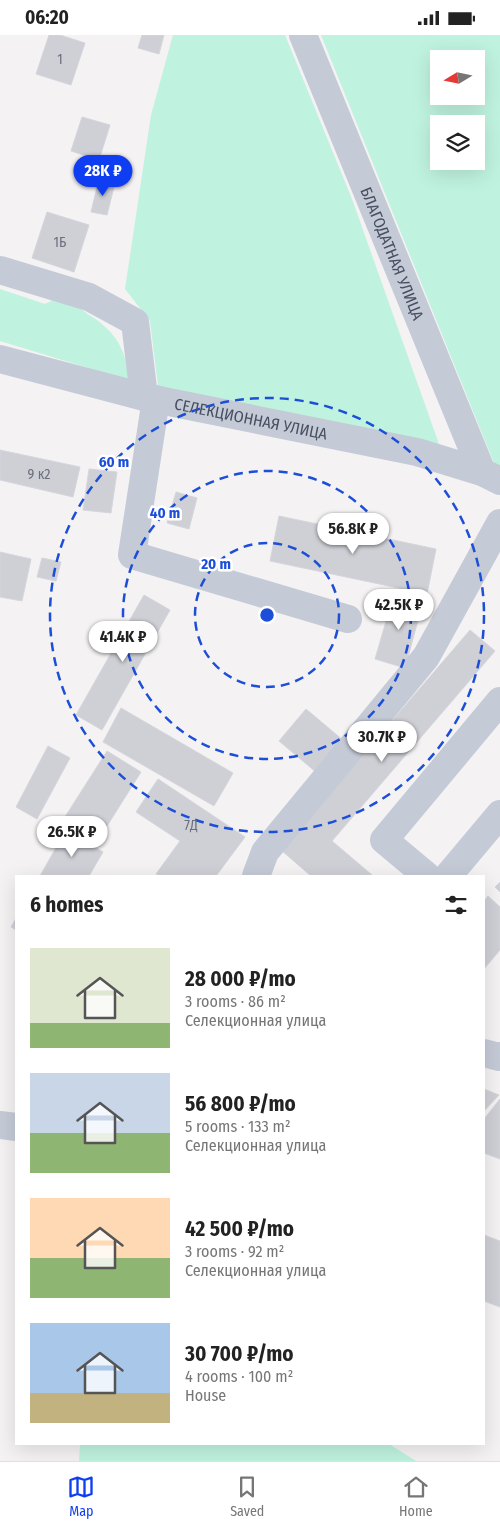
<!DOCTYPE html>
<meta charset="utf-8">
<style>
:root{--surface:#fff;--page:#f6f6f6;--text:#222;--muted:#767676;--line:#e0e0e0;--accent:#0f3df1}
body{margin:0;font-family:"Fira Sans Condensed",sans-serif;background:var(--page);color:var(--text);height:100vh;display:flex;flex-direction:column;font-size:19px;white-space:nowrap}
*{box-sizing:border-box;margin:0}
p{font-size:16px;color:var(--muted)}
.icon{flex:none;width:28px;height:28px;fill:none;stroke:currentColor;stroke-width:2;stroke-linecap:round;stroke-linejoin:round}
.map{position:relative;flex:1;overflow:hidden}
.details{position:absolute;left:15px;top:840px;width:470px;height:570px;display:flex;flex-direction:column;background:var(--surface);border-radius:0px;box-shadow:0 5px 20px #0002}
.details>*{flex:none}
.needle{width:32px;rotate:260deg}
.tools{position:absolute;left:430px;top:15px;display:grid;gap:10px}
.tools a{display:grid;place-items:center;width:55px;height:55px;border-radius:0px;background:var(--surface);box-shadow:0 5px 20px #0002;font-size:25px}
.price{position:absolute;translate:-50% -42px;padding:0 11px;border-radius:18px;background:#fff;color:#222;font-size:16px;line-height:32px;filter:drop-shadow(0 1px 2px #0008)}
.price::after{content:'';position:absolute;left:50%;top:30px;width:15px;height:11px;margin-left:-8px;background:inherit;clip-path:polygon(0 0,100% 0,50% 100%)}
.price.on{background:var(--accent);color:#fff}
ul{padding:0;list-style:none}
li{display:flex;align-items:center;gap:15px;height:125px;padding:0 15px}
li span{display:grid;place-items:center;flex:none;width:140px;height:100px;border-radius:0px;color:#555}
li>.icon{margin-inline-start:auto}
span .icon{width:60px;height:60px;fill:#fffc;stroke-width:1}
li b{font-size:21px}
h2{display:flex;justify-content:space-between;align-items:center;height:60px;padding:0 15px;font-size:21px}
.status{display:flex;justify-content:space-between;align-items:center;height:35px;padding:0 25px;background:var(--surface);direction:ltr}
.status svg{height:14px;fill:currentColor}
.tabs{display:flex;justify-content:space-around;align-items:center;height:70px;border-top:1px solid var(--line);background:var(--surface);font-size:14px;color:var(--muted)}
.tabs a{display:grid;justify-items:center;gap:2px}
.tabs .on{color:var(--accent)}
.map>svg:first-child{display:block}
.green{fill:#bff3df;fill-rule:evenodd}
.building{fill:#ced0d6;stroke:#d5d6dd}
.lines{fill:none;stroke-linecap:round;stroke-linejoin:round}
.minor{stroke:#c5cad7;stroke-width:28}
.ring{fill:none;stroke:#1d4ed8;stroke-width:2.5;stroke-dasharray:9 6}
.labels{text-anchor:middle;stroke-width:5;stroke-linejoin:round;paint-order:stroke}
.number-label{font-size:14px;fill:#6a6f7e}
.street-label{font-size:16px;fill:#484f61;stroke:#fff}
.centre{fill:#1d4ed8;stroke:#fff;stroke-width:2.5}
.ring-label{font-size:15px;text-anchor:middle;font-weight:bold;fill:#1d4ed8;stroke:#fff;stroke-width:5;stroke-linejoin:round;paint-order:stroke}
</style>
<div class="status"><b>06:20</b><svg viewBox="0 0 49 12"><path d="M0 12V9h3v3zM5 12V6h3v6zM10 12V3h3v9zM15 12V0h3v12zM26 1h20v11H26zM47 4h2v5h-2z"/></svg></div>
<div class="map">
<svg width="500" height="1426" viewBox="0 0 500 1426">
<rect width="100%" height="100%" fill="#f4f2f2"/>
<g class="green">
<path d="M173 0H285L352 164 439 409 158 351 150 286 125 254 151 80Z"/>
<path d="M321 0H500V436L496 433ZM439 24H476V61H439ZM439 89H476V126H439Z"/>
<path d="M0 254 45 269 53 265C59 266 66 267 72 269 78 271 84 276 89 280 114 295 127 314 128 345L0 306Z"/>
<path d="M80 1409H389L416 1426H79Z"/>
</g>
<g class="building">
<path d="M49 0H60L85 8 71 50 36 39Z"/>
<path d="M142 0H164L159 19 138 13Z"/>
<path d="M82 82 110 90 99 125 71 116Z"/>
<path d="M99 144 115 148 107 180 91 177Z"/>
<path d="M47 177 89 190 74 237 32 223Z"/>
<path d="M0 415 80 432 73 462 0 445Z"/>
<path d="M89 434 117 437 111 478 83 475Z"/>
<path d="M176 457 197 463 189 494 167 488Z"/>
<path d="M279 481 436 514 427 559 270 526Z"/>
<path d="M0 517 31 524 22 566 0 562Z"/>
<path d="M42 523 61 527 56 546 37 542Z"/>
<path d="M394 559 423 567 405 633 375 624Z"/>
<path d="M144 560 170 575 102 695 76 680Z"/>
<path d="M470 595 495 616 332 806 372 840 311 841 281 815Z"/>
<path d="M121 673 233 738 214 771 103 707Z"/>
<path d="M306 674 344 706 317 738 279 706Z"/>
<path d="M48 711 70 723 37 784 16 772Z"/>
<path d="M107 716 141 737 97 807 63 785Z"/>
<path d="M158 744 245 802 216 841H160L156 839 180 806 136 777Z"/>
<path d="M66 795 103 817 89 841H40Z"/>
<path d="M500 847V857L495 852Z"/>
<path d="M488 861 500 872V915L484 934V866Z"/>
<path d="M16 883V895L11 892Z"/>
<path d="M484 1054 499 1060 484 1076Z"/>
<path d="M500 1064V1124L484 1118V1084Z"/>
<path d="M484 1200 500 1206V1272L484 1266Z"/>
</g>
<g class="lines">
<g class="minor">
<path id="s1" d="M303 0 482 437"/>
<path d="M0 235 89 262 135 287 144 362"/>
<path id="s2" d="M0 324 144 362 417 417 482 437 500 446"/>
<path d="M156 364 132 520 348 584"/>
<path d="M256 841 265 817 426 622 500 488"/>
<path d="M427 841 384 805 500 666"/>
<path d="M448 841 500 779"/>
<path d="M484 1018 499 1022 500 1021"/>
<path d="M0 1090 16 1092"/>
</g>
</g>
<g class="ring">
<circle cx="267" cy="580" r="72"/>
<circle cx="267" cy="580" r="144"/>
<circle cx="267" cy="580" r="217"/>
</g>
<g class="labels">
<g class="number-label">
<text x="60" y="29">1</text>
<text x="60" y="212">1Б</text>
<text x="39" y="444">9 к2</text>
<text x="191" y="795">7Д</text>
</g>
<g class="street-label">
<text dy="6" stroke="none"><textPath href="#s1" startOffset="236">БЛАГОДАТНАЯ УЛИЦА</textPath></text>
<text dy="6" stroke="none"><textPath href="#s2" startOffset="258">СЕЛЕКЦИОННАЯ УЛИЦА</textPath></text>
</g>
</g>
<circle cx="267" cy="580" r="8" class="centre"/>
<g class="ring-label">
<text x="114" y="432">60 m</text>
<text x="165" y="483">40 m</text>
<text x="216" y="534">20 m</text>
</g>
</svg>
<div class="tools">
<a><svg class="needle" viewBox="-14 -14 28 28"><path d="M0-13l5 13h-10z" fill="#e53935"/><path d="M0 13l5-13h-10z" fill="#767676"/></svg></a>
<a><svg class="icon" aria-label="layers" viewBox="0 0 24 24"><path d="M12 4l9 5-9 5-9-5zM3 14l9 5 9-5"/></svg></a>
</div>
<b class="price on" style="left:103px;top:162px">28K ₽</b>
<b class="price" style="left:353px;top:520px">56.8K ₽</b>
<b class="price" style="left:399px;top:596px">42.5K ₽</b>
<b class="price" style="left:123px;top:628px">41.4K ₽</b>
<b class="price" style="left:382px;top:728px">30.7K ₽</b>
<b class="price" style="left:72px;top:823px">26.5K ₽</b>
<section class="details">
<h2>6 homes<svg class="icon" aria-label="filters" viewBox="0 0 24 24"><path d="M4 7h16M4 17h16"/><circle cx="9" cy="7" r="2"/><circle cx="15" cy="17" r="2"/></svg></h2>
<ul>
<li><span style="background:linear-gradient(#dfe7d0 75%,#8fb573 0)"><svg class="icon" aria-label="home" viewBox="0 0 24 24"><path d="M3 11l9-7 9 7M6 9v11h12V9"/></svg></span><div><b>28 000 ₽/mo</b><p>3 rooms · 86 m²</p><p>Селекционная улица</p></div></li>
<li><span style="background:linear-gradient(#c9d6e8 60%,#8fb573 0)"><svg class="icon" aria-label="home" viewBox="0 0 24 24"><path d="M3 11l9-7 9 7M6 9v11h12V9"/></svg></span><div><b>56 800 ₽/mo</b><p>5 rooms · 133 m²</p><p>Селекционная улица</p></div></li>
<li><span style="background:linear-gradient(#ffd9b3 60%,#8fb573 0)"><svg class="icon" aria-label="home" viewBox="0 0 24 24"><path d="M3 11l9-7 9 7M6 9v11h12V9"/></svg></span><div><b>42 500 ₽/mo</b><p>3 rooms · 92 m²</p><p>Селекционная улица</p></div></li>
<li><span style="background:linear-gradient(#a9c7e8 70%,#c2b280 0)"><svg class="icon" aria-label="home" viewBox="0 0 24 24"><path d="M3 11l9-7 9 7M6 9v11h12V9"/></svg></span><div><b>30 700 ₽/mo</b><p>4 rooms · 100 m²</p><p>House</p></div></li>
</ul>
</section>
</div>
<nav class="tabs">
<a class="on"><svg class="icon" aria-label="map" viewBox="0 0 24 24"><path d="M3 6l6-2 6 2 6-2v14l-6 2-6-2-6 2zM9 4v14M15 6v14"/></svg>Map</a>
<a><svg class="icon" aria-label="saved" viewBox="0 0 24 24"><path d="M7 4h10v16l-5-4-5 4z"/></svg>Saved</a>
<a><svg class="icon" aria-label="home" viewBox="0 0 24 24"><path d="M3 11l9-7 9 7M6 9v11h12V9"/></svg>Home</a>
</nav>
